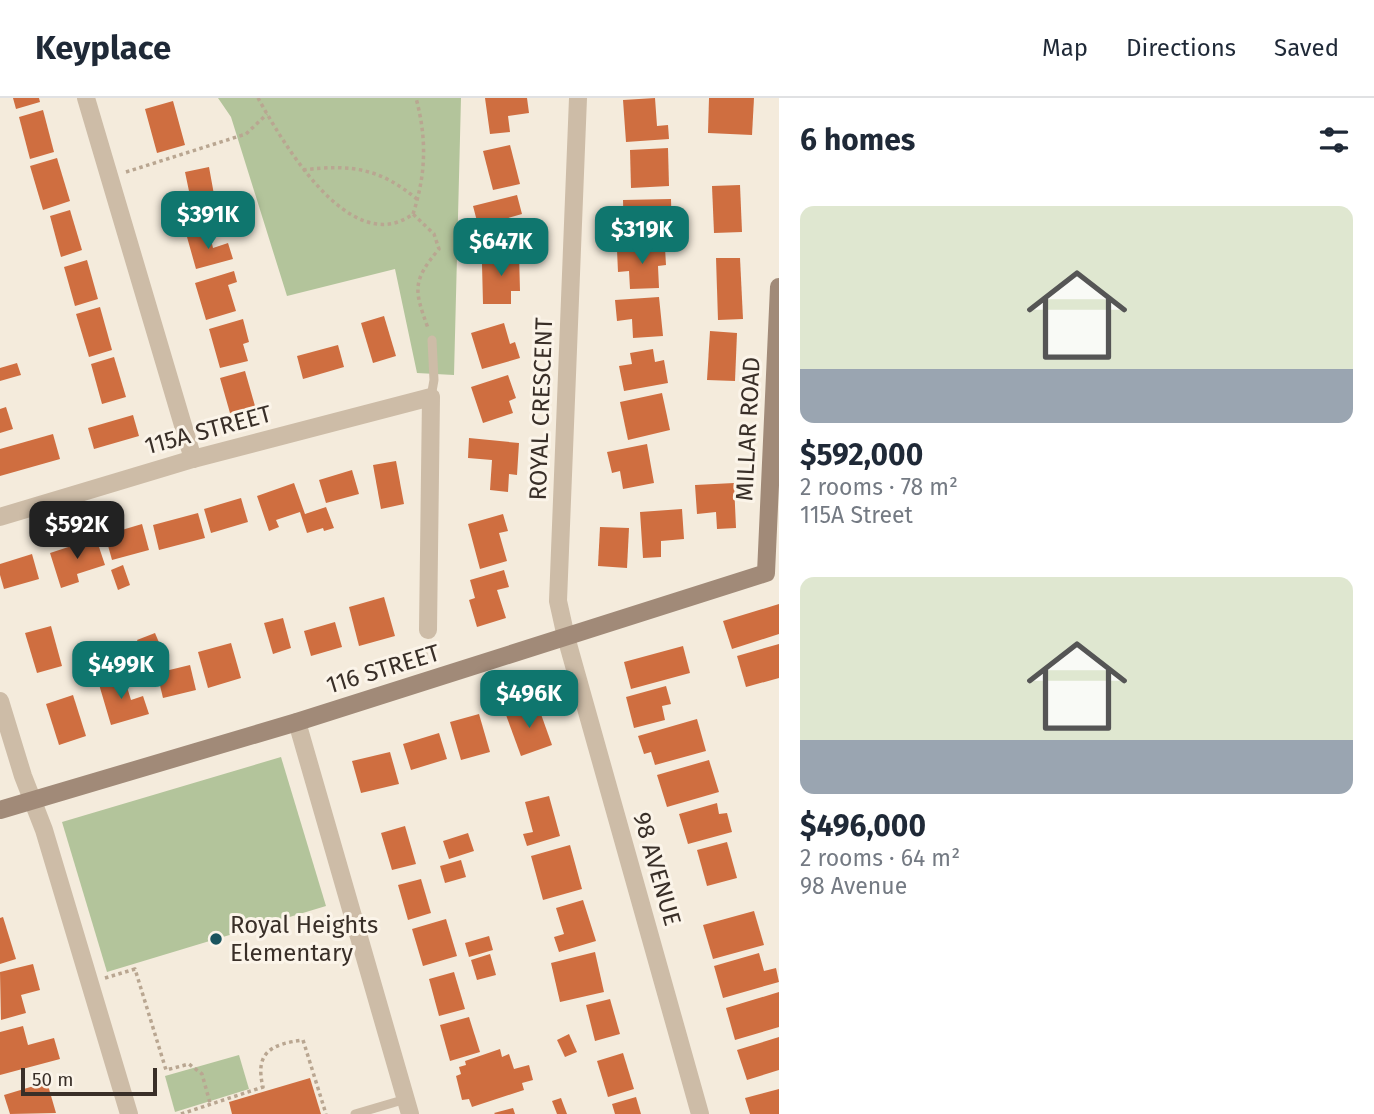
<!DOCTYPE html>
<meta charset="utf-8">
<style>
:root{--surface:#fff;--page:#f2f2f3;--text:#1f2937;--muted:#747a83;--line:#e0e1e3;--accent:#0f766e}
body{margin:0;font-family:"Fira Sans",sans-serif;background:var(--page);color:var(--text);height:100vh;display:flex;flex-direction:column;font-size:26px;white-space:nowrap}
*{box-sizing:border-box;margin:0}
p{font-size:23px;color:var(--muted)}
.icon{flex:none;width:38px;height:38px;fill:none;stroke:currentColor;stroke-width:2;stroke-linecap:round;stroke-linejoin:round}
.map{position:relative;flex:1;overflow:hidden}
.drawer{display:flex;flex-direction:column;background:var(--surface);width:595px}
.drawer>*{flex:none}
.scale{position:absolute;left:21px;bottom:18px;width:136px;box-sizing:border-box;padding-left:7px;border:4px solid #392f28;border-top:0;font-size:19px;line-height:24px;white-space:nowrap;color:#392f28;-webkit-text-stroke:5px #fbf4e9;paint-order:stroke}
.price{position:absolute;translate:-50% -60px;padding:0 16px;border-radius:14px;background:var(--accent);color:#fff;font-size:23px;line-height:46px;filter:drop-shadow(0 2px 4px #0008)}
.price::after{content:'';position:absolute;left:50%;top:42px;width:21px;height:16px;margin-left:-10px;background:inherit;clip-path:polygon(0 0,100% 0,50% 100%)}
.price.current{background:#222;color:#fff}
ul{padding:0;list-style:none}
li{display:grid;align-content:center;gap:14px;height:371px;padding:0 21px}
li span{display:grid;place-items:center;height:217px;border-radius:14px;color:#555}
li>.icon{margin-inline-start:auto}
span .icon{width:126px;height:126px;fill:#fffc;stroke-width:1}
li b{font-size:30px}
h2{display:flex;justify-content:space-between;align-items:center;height:84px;padding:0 21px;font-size:30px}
header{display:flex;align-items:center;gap:42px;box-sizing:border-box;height:98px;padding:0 35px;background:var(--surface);border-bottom:2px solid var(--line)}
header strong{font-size:33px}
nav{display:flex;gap:38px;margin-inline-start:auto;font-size:24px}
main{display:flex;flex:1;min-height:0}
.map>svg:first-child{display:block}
.green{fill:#b3c49b}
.building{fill:#cf6e40}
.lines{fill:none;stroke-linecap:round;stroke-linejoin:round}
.path{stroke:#b9a691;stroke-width:3.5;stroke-dasharray:3.5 3.5;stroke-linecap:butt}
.lane{stroke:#cdbca7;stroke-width:9}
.street{stroke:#cdbca7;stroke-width:18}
.secondary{stroke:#a18a78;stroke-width:18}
.poi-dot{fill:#1a545e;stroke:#fbf4e9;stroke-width:2.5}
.labels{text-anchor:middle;stroke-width:6;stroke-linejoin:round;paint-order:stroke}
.street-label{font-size:24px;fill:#392f28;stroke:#fbf4e9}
.poi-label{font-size:24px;fill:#392f28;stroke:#fbf4e9;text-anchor:start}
</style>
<header>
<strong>Keyplace</strong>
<nav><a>Map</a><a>Directions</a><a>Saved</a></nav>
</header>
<main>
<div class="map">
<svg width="779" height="1016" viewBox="0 0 779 1016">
<rect width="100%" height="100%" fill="#f4ebdc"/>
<g class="green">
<path d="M218 0H461L454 277 417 275 395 171 287 198 231 19Z"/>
<path d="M281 659 326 808 107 874 62 724Z"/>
<path d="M239 957 249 991 175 1014 165 978Z"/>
</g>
<g class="building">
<path d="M13 0H39L40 4 16 11Z"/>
<path d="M485 0H527L529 15 508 18 510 34 490 36Z"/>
<path d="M655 0 657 28 668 27 669 41 626 44 623 2Z"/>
<path d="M709 0H754L752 37 708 35Z"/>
<path d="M173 3 185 47 157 55 145 11Z"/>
<path d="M43 12 54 54 30 61 19 19Z"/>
<path d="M510 47 520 86 493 92 483 53Z"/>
<path d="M668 50 669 88 631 90 630 52Z"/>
<path d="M57 60 70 103 43 112 30 68Z"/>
<path d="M209 69 217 113 177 120 173 101 190 98 185 74Z"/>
<path d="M740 87 742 134 714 135 712 88Z"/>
<path d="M517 97 522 116 505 121 510 143 484 150 473 108Z"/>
<path d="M671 101 672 140 624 141 623 102Z"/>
<path d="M70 112 82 152 61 159 50 118Z"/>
<path d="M209 133 213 150 228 145 233 161 196 171 187 139Z"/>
<path d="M665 150 666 167 658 168 659 190 630 191 629 173 618 174 617 152Z"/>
<path d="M492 155H519L520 193H511V206H483L482 166H492Z"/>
<path d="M716 160H740L743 221 718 222Z"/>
<path d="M87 162 98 201 75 208 64 169Z"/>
<path d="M234 173 237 184 228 187 236 213 206 222 195 185Z"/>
<path d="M659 199 663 238 633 240 632 221 617 223 615 202Z"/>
<path d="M100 209 112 252 89 259 76 216Z"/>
<path d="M384 218 396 258 373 265 361 225Z"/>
<path d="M243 221 249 244 243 246 248 263 220 270 209 231Z"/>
<path d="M504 225 510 246 515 244 520 260 482 271 471 235Z"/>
<path d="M710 233 737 235 735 283 707 282Z"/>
<path d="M338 247 344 269 303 281 297 258Z"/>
<path d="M653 251 655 264 664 262 668 285 624 293 619 268 632 266 630 255Z"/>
<path d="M114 259 126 299 102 306 91 266Z"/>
<path d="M17 265 21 277 0 283V270Z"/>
<path d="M245 273 255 308 230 315 220 280Z"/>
<path d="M508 277 516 300 509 303 513 315 483 325 471 289Z"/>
<path d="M662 295 670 332 628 342 620 304Z"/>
<path d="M6 309 13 331 0 335V311Z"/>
<path d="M133 317 139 338 94 351 88 330Z"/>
<path d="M53 336 60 361 0 378V351Z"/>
<path d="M469 340 519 345 517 377 509 376 508 394 490 392 492 362 468 360Z"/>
<path d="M647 346 654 385 623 391 620 373 612 375 607 354Z"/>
<path d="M396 363 404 406 381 411 373 367Z"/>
<path d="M352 372 359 396 326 405 319 382Z"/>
<path d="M294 385 305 416 326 409 334 430 324 433 323 430 307 435 300 414 276 422 279 429 269 433 257 398Z"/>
<path d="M734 385 736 430 717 431 716 414 697 416 695 387Z"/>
<path d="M241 400 248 424 211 435 204 411Z"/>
<path d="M682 411 684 441 661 443V459L643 460 640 414Z"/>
<path d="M198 415 205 440 159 452 153 427Z"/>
<path d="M503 416 508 433 499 435 507 463 480 471 468 426Z"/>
<path d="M142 426 149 452 112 462 105 437Z"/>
<path d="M600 429 629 430 627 470 598 468Z"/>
<path d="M96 440 105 467 77 476 79 484 61 490 50 455Z"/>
<path d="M32 456 39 481 4 491 0 477V466Z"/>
<path d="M123 467 130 487 118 492 111 472Z"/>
<path d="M504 472 509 489 497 492 506 520 477 529 469 502 475 500 470 482Z"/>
<path d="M384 499 395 538 359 548 349 509Z"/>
<path d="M779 506V536L732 551 723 523Z"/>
<path d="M283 520 291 550 273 556 264 525Z"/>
<path d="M335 524 342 549 311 558 304 533Z"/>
<path d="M51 528 62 568 37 575 25 535Z"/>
<path d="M155 535 163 554 145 561 137 542Z"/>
<path d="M231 545 241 580 208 590 198 554Z"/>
<path d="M779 546V580L746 589 737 558Z"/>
<path d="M683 548 690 575 631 591 624 564Z"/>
<path d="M190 567 196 592 163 600 157 575Z"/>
<path d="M123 576 131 602 143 598 149 616 111 627 98 583Z"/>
<path d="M666 588 671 606 662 608 665 622 634 630 626 599Z"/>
<path d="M73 597 86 638 59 647 46 606Z"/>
<path d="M537 605 552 647 521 658 506 617Z"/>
<path d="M479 616 490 654 461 662 450 624Z"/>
<path d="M697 621 706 653 655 667 651 654 644 656 638 638Z"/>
<path d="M439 635 447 661 411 672 403 646Z"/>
<path d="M390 654 399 686 361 695 352 663Z"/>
<path d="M709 662 719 694 667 709 657 677Z"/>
<path d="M549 698 560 738 527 748 523 736 533 734 525 704Z"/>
<path d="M717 705 719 716 727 715 732 734 688 746 679 716Z"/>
<path d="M405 728 416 766 392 772 381 735Z"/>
<path d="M468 735 474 753 449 761 443 743Z"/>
<path d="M727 744 737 780 707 788 697 752Z"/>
<path d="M570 747 582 791 543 802 531 758Z"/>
<path d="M461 762 466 779 445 785 440 768Z"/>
<path d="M421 781 431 815 408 822 398 787Z"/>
<path d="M583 802 596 843 559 854 554 839 564 836 556 810Z"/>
<path d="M754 813 764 847 713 861 703 827Z"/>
<path d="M3 819 16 861 0 866V820Z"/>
<path d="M446 821 457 858 423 868 412 831Z"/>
<path d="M489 838 493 852 469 859 465 845Z"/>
<path d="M595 854 604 894 560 904 551 865Z"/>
<path d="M759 855 764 873 776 870 779 884 723 900 714 868Z"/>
<path d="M490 856 496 877 477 882 471 862Z"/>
<path d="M33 866 40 892 21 897 26 915 1 922 0 874Z"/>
<path d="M454 874 465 911 439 918 429 881Z"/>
<path d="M779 894V929L735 942 726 910Z"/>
<path d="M610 901 620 936 595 943 586 907Z"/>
<path d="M469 919 480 954 450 963 440 927Z"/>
<path d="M23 928 28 947 54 940 60 961 0 977V934Z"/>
<path d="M569 936 577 954 565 959 557 942Z"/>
<path d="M779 939V972L747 982 737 952Z"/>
<path d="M500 951 502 959 509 956 514 971 529 967 533 982 522 985 524 992 472 1009 469 1001 462 1002 456 978 461 976 459 969 466 967 465 963Z"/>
<path d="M623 955 634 991 608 999 597 963Z"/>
<path d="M310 980 321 1016H232L229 1004Z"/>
<path d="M47 984 56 1015 10 1016 4 997Z"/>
<path d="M779 991V1016H750L745 1000Z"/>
<path d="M636 999 641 1016H615L612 1006Z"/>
<path d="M561 1000 567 1016H557L552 1003Z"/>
<path d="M513 1010 515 1016H495L494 1015Z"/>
</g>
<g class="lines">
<g class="path">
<path d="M258 0C282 43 350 162 413 116L434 136 439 151C412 183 414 192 428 230"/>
<path d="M303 72C351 66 380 70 418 102"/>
<path d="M126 74 246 36 267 16"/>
<path d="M413 116C426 76 427 41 416 0"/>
<path d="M425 565 426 550"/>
<path d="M105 880 135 871 166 972 189 966 202 976 210 1005"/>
<path d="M181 1016 263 989C254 953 273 946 303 942L326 1016"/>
</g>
<g class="lane">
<path d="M431 299 434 282 432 242"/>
<path d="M355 1016 406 1001"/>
</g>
<g class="street">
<path d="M86 0 193 361"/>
<path d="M578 0 558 503 566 539 700 1016"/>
<path d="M0 419 193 361 431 299 428 532"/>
<path d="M0 603 23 678 44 732 129 1016"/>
<path d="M297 624 410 1016"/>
</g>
<path class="secondary" d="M0 712 297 624 766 475 779 189"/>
</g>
<circle class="poi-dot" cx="216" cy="841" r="7"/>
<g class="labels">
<g class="street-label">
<text transform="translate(541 311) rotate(-88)" y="8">ROYAL CRESCENT</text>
<text transform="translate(748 331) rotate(-87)" y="8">MILLAR ROAD</text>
<text transform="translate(208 332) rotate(-15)" y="8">115A STREET</text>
<text transform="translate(383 571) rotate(-17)" y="8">116 STREET</text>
<text transform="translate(657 771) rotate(74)" y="8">98 AVENUE</text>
</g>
<g class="poi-label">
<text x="230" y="835">Royal Heights<tspan x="230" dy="28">Elementary</tspan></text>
</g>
</g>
</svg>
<div class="scale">50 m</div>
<b class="price" style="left:208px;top:153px">$391K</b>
<b class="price" style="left:642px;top:168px">$319K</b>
<b class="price" style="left:501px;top:180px">$647K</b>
<b class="price current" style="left:77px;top:463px">$592K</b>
<b class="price" style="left:121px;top:603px">$499K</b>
<b class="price" style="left:529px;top:632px">$496K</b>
</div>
<section class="drawer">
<h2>6 homes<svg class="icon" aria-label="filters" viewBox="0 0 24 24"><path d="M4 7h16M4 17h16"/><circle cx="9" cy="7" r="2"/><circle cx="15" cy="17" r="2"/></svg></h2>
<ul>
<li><span style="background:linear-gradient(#dfe7d0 75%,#9aa5b1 0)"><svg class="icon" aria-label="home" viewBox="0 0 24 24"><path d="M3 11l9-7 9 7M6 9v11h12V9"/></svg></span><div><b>$592,000</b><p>2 rooms · 78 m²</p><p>115A Street</p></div></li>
<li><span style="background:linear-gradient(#dfe7d0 75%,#9aa5b1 0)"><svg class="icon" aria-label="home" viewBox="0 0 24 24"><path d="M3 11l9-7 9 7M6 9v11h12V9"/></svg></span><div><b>$496,000</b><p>2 rooms · 64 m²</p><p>98 Avenue</p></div></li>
</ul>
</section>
</main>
